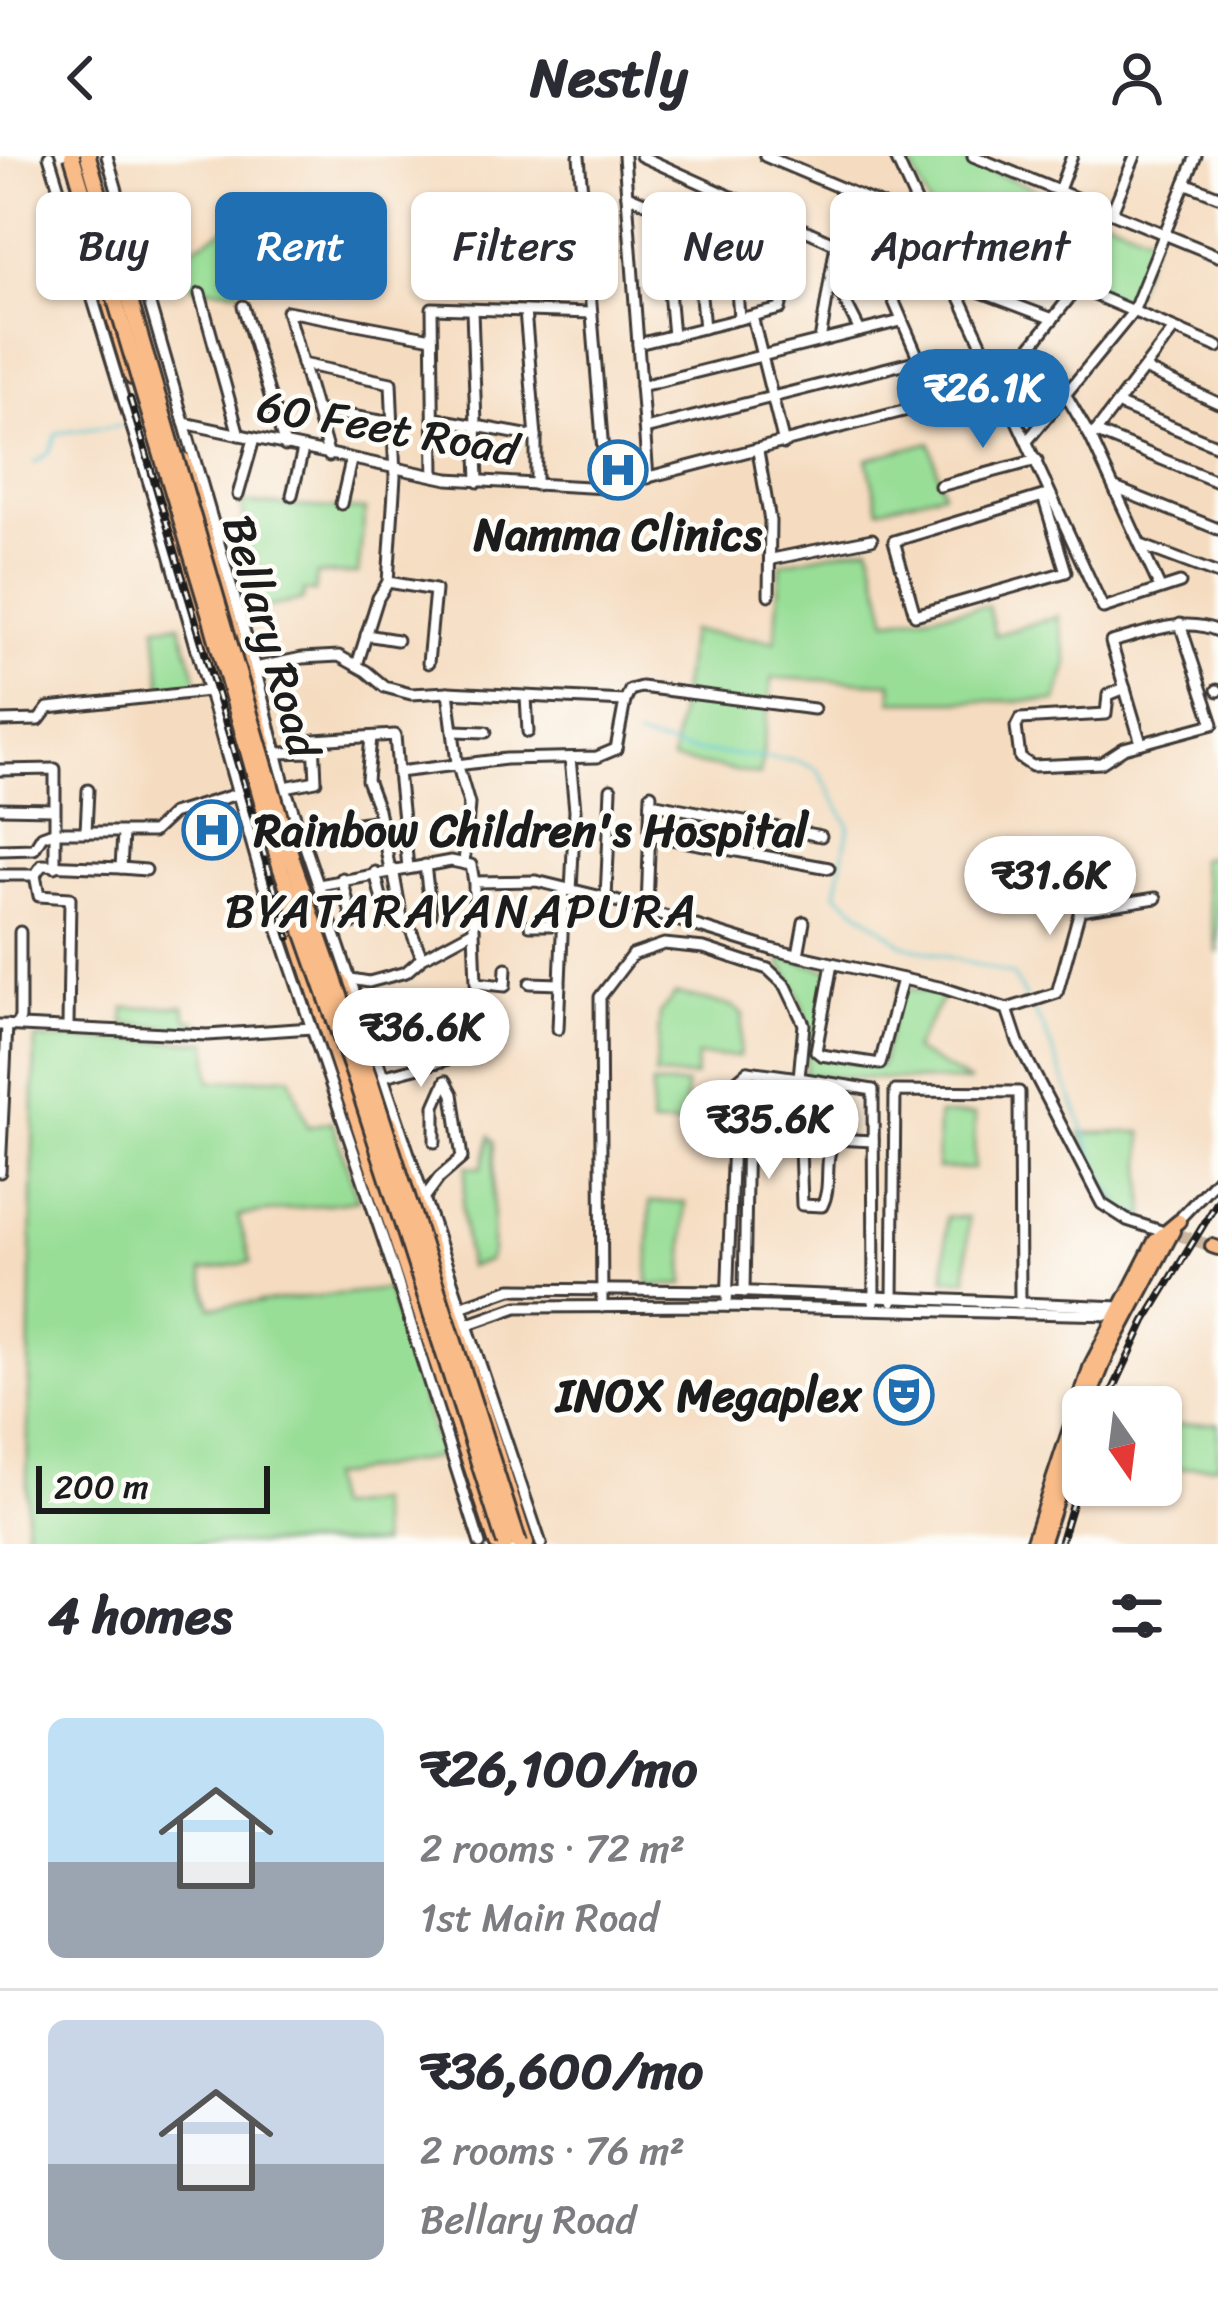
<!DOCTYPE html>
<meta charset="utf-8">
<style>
:root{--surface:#fff;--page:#f2f2f3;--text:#2b2b33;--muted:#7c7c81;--line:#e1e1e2;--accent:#1f6fb2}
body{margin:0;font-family:Sriracha,sans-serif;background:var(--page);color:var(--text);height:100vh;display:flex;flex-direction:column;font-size:45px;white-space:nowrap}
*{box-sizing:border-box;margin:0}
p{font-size:39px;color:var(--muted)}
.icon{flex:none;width:66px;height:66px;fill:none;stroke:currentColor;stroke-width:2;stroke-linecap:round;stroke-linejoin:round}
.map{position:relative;height:1388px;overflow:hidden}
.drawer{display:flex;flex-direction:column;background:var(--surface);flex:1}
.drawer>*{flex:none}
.top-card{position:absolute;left:36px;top:36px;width:1146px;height:108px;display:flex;gap:24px}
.needle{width:78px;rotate:166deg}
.tools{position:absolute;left:1062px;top:1230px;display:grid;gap:24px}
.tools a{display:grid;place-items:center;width:120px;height:120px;border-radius:18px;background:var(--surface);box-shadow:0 3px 9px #0004;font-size:60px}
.scale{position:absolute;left:36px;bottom:30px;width:234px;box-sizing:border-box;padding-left:12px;border:6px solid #1c1c1c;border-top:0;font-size:33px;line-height:42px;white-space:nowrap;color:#1c1c1c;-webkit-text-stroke:9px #fdfcf7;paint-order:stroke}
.price{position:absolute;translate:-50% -102px;padding:0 27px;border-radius:42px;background:#fff;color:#222;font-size:39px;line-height:78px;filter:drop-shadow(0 3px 6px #0008)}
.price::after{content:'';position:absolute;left:50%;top:72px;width:36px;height:27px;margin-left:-18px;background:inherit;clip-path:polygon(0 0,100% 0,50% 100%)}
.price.selected{background:var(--accent);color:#fff}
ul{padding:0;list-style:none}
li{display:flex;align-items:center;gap:36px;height:300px;padding:0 48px}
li+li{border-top:3px solid var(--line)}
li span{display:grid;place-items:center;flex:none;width:336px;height:240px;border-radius:18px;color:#555}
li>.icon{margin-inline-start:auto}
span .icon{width:144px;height:144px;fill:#fffc;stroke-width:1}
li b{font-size:51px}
h2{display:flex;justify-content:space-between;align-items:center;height:144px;padding:0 48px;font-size:51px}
.tag{padding:0 42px;border-radius:18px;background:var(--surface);box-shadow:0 3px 9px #0004;font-size:42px;line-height:108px}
.tag.selected{background:var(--accent);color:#fff}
header{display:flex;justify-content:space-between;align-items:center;height:156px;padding:0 48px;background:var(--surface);font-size:54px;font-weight:700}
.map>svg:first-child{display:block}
.green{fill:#99de97;stroke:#5a7d5a;stroke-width:3}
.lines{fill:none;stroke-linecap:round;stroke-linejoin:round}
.stream{stroke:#56c4ca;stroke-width:3}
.major-tunnel{stroke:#cab69f;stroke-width:12;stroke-dasharray:12 6;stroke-linecap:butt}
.minor-casing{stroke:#3d3935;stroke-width:15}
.major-casing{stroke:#3d3935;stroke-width:18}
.highway-casing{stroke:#3d3935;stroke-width:20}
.minor{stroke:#fff;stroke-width:9}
.major{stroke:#f9bc89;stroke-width:12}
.highway{stroke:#f9bc89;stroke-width:14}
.rail-casing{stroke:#1c1c1c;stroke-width:8}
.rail{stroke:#fdfcf7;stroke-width:3;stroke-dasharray:9;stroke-linecap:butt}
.highway-bridge-casing{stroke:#3d3935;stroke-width:20;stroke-linecap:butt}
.highway-bridge{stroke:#f9bc89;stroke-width:14}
.labels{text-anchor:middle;stroke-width:9;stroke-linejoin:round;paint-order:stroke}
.street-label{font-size:45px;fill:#1c1c1c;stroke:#fdfcf7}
.poi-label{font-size:45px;font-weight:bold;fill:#1c1c1c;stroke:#fdfcf7}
.neighbourhood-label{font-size:48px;letter-spacing:3px;fill:#1c1c1c;stroke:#fdfcf7}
</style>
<header><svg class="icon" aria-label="back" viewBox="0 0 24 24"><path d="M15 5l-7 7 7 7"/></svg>Nestly<svg class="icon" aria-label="person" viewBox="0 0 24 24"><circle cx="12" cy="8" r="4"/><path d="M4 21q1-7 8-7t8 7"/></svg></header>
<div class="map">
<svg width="1218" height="1388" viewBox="0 0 1218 1388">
<rect width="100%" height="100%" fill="#fdfcf7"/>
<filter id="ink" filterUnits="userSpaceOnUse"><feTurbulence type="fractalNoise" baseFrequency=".00833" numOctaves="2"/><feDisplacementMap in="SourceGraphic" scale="24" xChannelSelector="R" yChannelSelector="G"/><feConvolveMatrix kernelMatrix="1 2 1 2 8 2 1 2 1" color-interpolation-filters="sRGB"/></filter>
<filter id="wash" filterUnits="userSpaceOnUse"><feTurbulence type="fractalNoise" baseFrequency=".004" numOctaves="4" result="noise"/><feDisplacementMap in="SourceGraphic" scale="48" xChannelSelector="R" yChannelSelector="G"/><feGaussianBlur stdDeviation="2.7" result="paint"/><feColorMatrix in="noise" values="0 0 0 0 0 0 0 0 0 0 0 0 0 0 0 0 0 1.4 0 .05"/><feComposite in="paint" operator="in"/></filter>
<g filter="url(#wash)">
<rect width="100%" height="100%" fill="#f5dcc0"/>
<g class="green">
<path d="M907 0H954L1154 81 1129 148 935 62Z"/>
<path d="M225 73 238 75 247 83 239 134 196 132 168 116 151 119 147 105 187 95Z"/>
<path d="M930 286 943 336 879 353 867 303Z"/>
<path d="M242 347 365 354 358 418H317L315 436 304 435 303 444 252 454 239 402 248 399Z"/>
<path d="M870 389 888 464 988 450 995 479 1058 460 1068 508 1056 545H892V527L772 522 760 619 672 604 690 475 775 485 781 407Z"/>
<path d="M180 468 200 533 162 536 156 470Z"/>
<path d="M1218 698V798L1199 703Z"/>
<path d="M782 801 833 815 816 899 881 910 900 831 945 839 913 894 970 926 804 920C812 876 807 844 781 808Z"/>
<path d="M676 838 732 850 743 859 739 901 697 900 695 921 655 920 660 857Z"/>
<path d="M184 850 188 865 196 864 198 873 124 868 125 852Z"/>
<path d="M35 883 208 886 210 926 290 920 308 971 332 965 358 1044 238 1060 251 1106 202 1115 211 1151 388 1133 440 1301 328 1321 333 1352 376 1346 381 1388H26Z"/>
<path d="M652 929H686L685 969H651Z"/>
<path d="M938 959H975L974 1013H937Z"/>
<path d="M1142 976 1145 1064C1104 1049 1096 1015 1080 977Z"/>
<path d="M490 980 494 985 492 1095 488 1105 468 1111 462 1051 467 1010 482 1012Z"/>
<path d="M650 1046H685L684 1129H648Z"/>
<path d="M946 1061H968L967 1123H945Z"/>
<path d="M1218 1267V1309L1161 1314V1270Z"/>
</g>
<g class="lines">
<g class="stream">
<path d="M34 307 49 297 57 277 122 269"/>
<path d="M637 582 685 594 798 605 818 614 849 670 836 737 902 788 1013 819 1026 843"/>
<path d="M1031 851 1044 873 1105 1026 1123 1053 1143 1061"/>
</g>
</g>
</g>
<g filter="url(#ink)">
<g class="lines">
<path class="major-tunnel" d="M1179 1079 1212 1090"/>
<defs>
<g id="minor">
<path d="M49 0 160 363 265 734 394 1115 480 1388"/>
<path d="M107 0 255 512 285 631 541 1388"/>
<path d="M579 0 606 332"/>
<path d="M624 0 648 322"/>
<path d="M641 0 836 88"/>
<path d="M765 0 1218 191"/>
<path d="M895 0 1103 452 1180 427"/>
<path d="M973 0 1218 100"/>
<path d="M1185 27 1218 40"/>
<path d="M1059 34 1072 0"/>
<path d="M627 39 791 108"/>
<path d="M849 42 938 247"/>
<path d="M662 55 673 180"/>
<path d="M1112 56 1135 0"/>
<path d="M694 69 704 172"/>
<path d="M734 86 739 163"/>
<path d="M831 118 860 175"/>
<path d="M952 125 1053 163"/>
<path d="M200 138 239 279"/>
<path d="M243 150 285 290"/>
<path d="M472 154 478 326"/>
<path d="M525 155 536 281V329"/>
<path d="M752 160 784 288"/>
<path d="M820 185 836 88 849 44"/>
<path d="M638 188 780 153 799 71"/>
<path d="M302 208 391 227 395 321 388 426 435 434 428 507"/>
<path d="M1144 213 1218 247"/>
<path d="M641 230 901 165"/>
<path d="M1000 230 1077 132"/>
<path d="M1067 241 1091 282 1160 432"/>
<path d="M1117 248 1218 290"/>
<path d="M315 254 393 267"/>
<path d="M433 262 536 281"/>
<path d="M184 267 448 323 606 332 1000 230"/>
<path d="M645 273 919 204"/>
<path d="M1095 276 1218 326"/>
<path d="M1091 282 1174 173"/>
<path d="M1028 284 1133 156 1196 0"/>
<path d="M758 295 770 365 769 439"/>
<path d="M329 300 287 155 432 182"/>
<path d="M434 320 432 152 592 157"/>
<path d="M940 330 1037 304"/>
<path d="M1115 332 1218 373"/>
<path d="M238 339 254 283"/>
<path d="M292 339 303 294"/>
<path d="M1043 340 1066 416 915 459 894 385Z"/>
<path d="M341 348 351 305"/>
<path d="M1141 389 1218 418"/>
<path d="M772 403 872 383"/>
<path d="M366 479 397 484"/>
<path d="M357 509 378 442 388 426"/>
<path d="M255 512 302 502 339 500 366 515 385 531 411 538 448 536 625 545 616 593 597 601 506 603 398 616 408 711"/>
<path d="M1125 532 1108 539 1106 558 1020 563 1016 571 1020 602 1032 610 1101 607 1124 592 1213 568 1180 468"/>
<path d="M1217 534 1218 535"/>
<path d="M448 536 457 607 469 648 464 708"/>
<path d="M526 541 528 576"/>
<path d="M625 545 630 534 641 531 814 553"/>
<path d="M0 565 39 564 48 552 208 535"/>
<path d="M454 575 486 576"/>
<path d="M371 581 367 624 378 653 390 714"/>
<path d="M1141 587 1111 486C1146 477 1183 460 1218 475"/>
<path d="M276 597 314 596"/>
<path d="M570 602 575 654 571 735"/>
<path d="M0 614 55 613V711"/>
<path d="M285 631 316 625 314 584 395 579 398 616"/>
<path d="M651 647 821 680"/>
<path d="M0 652 53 653"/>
<path d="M86 675 88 634"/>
<path d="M300 676 379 664"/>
<path d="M650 679 829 712"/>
<path d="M0 694 34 693 42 680 53 676H153L172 658 237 638"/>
<path d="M425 709 431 758"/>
<path d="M121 712 146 714"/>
<path d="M393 713 402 763"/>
<path d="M375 716 387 765"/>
<path d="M0 719H35L42 709 121 712 123 677"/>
<path d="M35 719 39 740 70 742 68 870"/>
<path d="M342 722 353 767"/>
<path d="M319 729 451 705 471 709 474 726 536 725 606 742 774 794 943 832 1007 853 1018 886 1102 1048 1127 1064 1164 1076"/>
<path d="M606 742 611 633"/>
<path d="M647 753 651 638"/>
<path d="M409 769 422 802"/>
<path d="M530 769H563"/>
<path d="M474 774 476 827 505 830 506 812"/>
<path d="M798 799 804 766"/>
<path d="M832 808 816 895 821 899 880 908 902 823"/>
<path d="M351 823 369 826 406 816 422 802 474 774V726"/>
<path d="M530 827 560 828"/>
<path d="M1007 853 1057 837 1080 754 1156 742"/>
<path d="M0 869 207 879 312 872"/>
<path d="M16 869 20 862V776"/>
<path d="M558 873 564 733"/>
<path d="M369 874 469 850"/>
<path d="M385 920 446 904"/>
<path d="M799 922 873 934 874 1147"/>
<path d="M435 986V950L446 925"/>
<path d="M829 992 800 990 802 1049 822 1050C833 1029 822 1003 835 983L873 985"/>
<path d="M0 1016 7 869"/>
<path d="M425 1041 439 1022 462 1002 453 938 446 925"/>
<path d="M1182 1060 1218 1022"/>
<path d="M744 1136 748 915"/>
<path d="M893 1145 895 935 1019 936 1020 1148"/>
<path d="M463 1150 511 1133 727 1135 1121 1151"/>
<path d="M602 1151 600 841 632 799 664 788 704 792 768 813 786 830 804 868 799 922 748 915 735 926 727 1150"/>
<path d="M469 1168 517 1151 727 1150 1116 1159"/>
</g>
<g id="major">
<path d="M1212 1090 1218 1092"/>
<path d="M1086 1251 1107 1199 1173 1075"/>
<path d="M1032 1388 1091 1209 1155 1085 1179 1065"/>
<path d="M1042 1388 1083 1259"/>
</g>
<g id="highway">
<path d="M95 99 132 221"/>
<path d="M183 304 265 588"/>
<path d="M164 329 258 653"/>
<path d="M268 692 497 1388"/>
<path d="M342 826 359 873"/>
<path d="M391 968 526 1388"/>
</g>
</defs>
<use href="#minor" class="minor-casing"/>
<use href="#major" class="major-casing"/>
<use href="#highway" class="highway-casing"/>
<use href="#minor" class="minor"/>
<use href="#major" class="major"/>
<use href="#highway" class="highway"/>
<defs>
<g id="rail">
<path d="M130 243 289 781"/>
<path d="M1105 1251 1145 1165 1218 1045"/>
<path d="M1060 1388 1083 1311"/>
</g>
</defs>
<use href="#rail" class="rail-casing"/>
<use href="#rail" class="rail"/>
<defs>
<g id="highway-bridge">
<path d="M72 0 211 463 281 713 359 933 505 1388"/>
<path d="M88 0 293 706 371 928 519 1388"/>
</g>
</defs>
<use href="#highway-bridge" class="highway-bridge-casing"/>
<use href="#highway-bridge" class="highway-bridge"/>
</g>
</g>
<defs>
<symbol id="hospital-ring" viewBox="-11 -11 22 22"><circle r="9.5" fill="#fdfcf7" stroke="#1f6fb2" stroke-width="1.5"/><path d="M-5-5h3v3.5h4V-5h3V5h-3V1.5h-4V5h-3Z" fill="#1f6fb2"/></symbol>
<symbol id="theatre-ring" viewBox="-11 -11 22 22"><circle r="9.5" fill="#fdfcf7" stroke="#1f6fb2" stroke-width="1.5"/><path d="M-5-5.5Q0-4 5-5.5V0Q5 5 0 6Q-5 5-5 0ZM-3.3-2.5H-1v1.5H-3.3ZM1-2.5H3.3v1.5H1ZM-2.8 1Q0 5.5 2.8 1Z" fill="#1f6fb2"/></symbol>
</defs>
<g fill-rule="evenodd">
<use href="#hospital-ring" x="585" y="281" width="66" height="66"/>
<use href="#hospital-ring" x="179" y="641" width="66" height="66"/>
<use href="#theatre-ring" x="871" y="1206" width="66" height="66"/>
</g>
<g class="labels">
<g class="street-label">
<text transform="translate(388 271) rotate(10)" y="16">60 Feet Road</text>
<text transform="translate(272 480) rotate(74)" y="16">Bellary Road</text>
</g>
<g class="poi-label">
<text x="618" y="394">Namma Clinics</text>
<text x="254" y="690" text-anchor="start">Rainbow Children's Hospital</text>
<text x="862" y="1255" text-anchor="end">INOX Megaplex</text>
</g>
<g class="neighbourhood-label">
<text x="462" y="771">BYATARAYANAPURA</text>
</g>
</g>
</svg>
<div class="tools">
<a><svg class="needle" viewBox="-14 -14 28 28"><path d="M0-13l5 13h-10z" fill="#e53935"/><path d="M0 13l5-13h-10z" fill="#7c7c81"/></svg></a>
</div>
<div class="scale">200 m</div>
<b class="price selected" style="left:983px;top:295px">₹26.1K</b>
<b class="price" style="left:1050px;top:782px">₹31.6K</b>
<b class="price" style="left:421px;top:934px">₹36.6K</b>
<b class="price" style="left:769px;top:1026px">₹35.6K</b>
<div class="top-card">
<a class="tag">Buy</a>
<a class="tag selected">Rent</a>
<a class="tag">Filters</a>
<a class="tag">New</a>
<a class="tag">Apartment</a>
</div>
</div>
<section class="drawer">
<h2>4 homes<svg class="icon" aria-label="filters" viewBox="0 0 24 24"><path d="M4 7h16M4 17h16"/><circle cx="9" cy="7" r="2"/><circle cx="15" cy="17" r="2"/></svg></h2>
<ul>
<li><span style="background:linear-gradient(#bfe0f5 60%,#9aa5b1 0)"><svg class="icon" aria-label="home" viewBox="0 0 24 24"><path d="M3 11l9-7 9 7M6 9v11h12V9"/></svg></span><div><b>₹26,100/mo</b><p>2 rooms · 72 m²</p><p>1st Main Road</p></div></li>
<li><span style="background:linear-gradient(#c9d6e8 60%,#9aa5b1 0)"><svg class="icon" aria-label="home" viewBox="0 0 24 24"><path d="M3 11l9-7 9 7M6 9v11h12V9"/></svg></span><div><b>₹36,600/mo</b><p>2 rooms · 76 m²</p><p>Bellary Road</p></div></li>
</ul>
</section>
